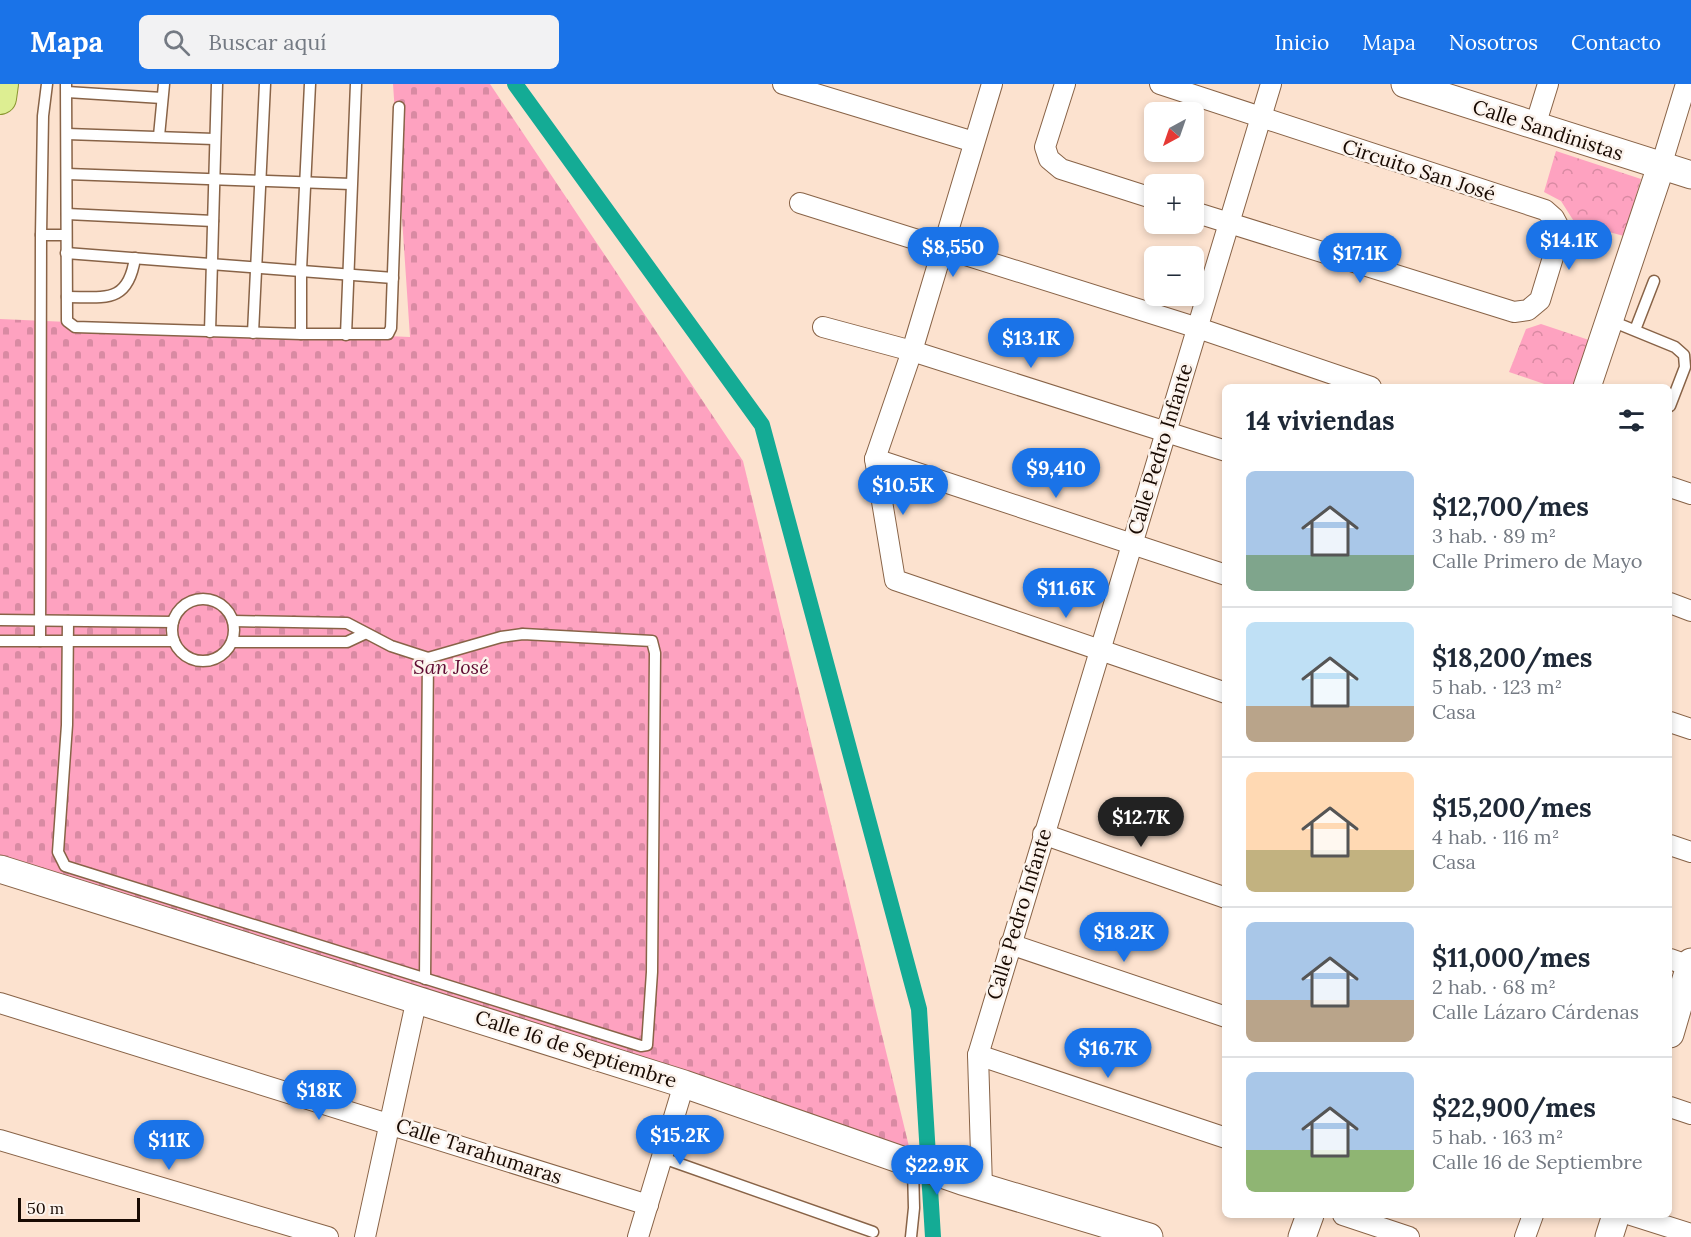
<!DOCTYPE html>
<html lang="es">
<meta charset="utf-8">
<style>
:root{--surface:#fff;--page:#f2f2f3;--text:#1f2937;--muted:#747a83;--line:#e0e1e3;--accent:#1a73e8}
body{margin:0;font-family:Lora,serif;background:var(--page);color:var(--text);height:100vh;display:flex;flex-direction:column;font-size:22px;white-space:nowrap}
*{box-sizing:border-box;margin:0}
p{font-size:20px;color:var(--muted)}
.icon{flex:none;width:33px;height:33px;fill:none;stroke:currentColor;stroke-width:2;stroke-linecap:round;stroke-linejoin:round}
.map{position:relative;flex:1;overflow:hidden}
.drawer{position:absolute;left:1222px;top:300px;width:450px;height:834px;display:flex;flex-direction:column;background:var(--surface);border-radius:9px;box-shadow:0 3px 9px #0003}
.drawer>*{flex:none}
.needle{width:39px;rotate:220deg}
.controls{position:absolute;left:1144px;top:18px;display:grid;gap:12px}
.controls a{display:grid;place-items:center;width:60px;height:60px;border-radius:9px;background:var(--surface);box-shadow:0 3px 9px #0003;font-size:30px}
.scale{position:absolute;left:18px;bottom:15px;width:122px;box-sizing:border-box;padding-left:6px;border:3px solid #180a02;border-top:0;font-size:16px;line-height:21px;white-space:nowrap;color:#180a02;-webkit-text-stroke:4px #fcf3ec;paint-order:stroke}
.price{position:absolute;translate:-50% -51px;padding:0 14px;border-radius:21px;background:var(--accent);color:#fff;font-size:20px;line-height:39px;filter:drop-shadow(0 2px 3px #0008)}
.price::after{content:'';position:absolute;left:50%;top:36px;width:18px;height:14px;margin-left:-9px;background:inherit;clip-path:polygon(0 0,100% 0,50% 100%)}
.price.current{background:#222;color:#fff}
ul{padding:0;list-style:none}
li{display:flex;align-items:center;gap:18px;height:150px;padding:0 24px}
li+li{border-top:2px solid var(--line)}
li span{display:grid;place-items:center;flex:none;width:168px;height:120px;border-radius:9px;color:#555}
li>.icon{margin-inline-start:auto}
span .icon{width:72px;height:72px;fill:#fffc;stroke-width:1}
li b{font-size:26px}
h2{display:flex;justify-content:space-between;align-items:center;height:72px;padding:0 24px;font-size:26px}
header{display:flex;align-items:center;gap:36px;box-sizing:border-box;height:84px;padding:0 30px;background:var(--accent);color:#fff}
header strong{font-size:28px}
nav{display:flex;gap:33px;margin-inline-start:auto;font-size:21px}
.search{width:420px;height:54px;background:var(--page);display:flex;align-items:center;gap:15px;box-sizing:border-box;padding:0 21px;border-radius:9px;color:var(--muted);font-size:22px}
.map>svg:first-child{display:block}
.forest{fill:url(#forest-crowns)}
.cemetery{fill:url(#cemetery-stones)}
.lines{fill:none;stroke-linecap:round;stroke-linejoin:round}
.canal{stroke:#14ab95;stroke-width:16}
.lane-casing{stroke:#886347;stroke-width:13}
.street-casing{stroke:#886347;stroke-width:22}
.secondary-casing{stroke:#886347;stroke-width:29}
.primary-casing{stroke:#8a9731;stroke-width:34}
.lane{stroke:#fff;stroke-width:10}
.street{stroke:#fff;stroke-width:20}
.secondary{stroke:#fff;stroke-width:27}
.primary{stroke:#ddee92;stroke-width:32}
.labels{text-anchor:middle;stroke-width:5;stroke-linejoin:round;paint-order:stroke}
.street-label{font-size:20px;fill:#180a02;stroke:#fcf3ec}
.park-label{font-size:20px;font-style:italic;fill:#5e0b32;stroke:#fcf3ec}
</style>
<header>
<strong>Mapa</strong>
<div class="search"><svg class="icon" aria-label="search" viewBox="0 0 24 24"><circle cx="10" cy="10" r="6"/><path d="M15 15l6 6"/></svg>Buscar aquí</div>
<nav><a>Inicio</a><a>Mapa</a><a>Nosotros</a><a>Contacto</a></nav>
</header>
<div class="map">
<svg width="1691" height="1153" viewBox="0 0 1691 1153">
<defs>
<pattern id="forest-crowns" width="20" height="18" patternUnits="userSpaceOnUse" patternTransform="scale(1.5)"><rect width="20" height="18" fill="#fea2c0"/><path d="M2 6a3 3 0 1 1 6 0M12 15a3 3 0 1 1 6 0" fill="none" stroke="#d98aa3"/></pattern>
<pattern id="cemetery-stones" width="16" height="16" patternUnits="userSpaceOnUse" patternTransform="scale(1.5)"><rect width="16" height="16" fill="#fea2c0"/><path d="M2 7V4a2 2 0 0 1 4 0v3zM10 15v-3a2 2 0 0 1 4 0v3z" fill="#d98aa3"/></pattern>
</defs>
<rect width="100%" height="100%" fill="#fce2cf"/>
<g class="forest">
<path d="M1556 67 1641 95 1624 152 1575 139 1561 117 1544 108Z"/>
<path d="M1541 240 1592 257 1576 303H1553L1509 288 1526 245Z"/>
</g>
<path class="cemetery" d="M393 0H490L743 377 913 1079 0 785V235L410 253Z"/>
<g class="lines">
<path class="canal" d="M515 0 762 341 919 925 933 1153"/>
<defs>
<g id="lane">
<path d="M66 0 67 237 75 243 301 250H388L391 244 399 23"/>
<path d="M67 8 162 14"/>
<path d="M67 50 214 55"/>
<path d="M159 52 164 0"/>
<path d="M67 90 351 100"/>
<path d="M67 130 213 137"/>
<path d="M41 151 43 32 47 0"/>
<path d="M66 169 393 194"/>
<path d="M67 213C105 213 128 220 135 174"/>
<path d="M1609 236 1675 263 1684 271 1685 283 1670 322"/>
<path d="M1635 246 1654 197"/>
<path d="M210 248 217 0"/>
<path d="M253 249 265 0"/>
<path d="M301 250V186L310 0"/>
<path d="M346 251 356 0"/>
<circle cx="203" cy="546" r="31"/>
<path d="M0 536 173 538"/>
<path d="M68 537 67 641 58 768 65 782 641 962 647 961 652 888 655 569 652 557 523 550 501 553 428 574 391 562 347 539 233 537"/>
<path d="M0 557H174"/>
<path d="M40 557 41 151H66"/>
<path d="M232 558H347L364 550"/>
<path d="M425 895 428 574"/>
<path d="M663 1074 873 1148"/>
<path d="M911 1153 914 1124 913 1083"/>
</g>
<g id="street">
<path d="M783 0 974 58"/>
<path d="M992 0 912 267 875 375 895 496 1226 609"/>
<path d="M1065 0 1045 63 1049 75 1061 85 1155 115"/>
<path d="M1160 0 1545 126 1554 134 1561 147 1540 216 1528 226 1514 228 1194 128"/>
<path d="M1535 42 1548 0"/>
<path d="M1661 82 1686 0"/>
<path d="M800 119 1198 244 1371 303"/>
<path d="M823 243 912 267 1226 367"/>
<path d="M875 375 1226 491"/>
<path d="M1670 403 1691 410"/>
<path d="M1670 519 1691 527"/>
<path d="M1670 638 1691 645"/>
<path d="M1043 750 1226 814"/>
<path d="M1670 761 1691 768"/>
<path d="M1010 860 1226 933"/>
<path d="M1670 875 1690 882"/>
<path d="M0 919 648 1121"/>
<path d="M978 971 1226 1054"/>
<path d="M1670 1023 1691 1030"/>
<path d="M0 1056 328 1153"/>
<path d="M982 1103 978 971 1271 0"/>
<path d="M1343 1131 1409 1153"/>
<path d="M1631 1131 1691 1150"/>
<path d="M365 1153 417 914"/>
<path d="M638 1153 684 1000"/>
<path d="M1525 1153 1533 1131"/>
</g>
<g id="secondary">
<path d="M1405 0 1691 91"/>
<path d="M1587 303 1661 82"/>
<path d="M0 785 684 1000 962 1097 1149 1153"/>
<path d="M1670 950 1691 878"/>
<path d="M1302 1153 1310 1131"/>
<path d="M1609 1153 1616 1131"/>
</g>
<path id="primary" d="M0 14 2 0"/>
</defs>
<use href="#lane" class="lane-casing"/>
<use href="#street" class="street-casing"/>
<use href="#secondary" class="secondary-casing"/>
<use href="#primary" class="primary-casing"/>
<use href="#lane" class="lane"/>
<use href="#street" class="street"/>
<use href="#secondary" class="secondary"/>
<use href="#primary" class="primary"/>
</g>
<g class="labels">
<g class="street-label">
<text transform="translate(1548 46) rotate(18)" y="7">Calle Sandinistas</text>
<text transform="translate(1419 86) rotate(18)" y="7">Circuito San José</text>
<text transform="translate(1160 365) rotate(-73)" y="7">Calle Pedro Infante</text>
<text transform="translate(1019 830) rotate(-73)" y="7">Calle Pedro Infante</text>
<text transform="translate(576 965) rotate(18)" y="7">Calle 16 de Septiembre</text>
<text transform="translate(479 1067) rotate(18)" y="7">Calle Tarahumaras</text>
</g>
<g class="park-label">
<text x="451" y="590">San José</text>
</g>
</g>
</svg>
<div class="controls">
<a><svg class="needle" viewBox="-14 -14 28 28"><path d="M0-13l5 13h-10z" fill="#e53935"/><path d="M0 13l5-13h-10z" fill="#747a83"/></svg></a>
<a>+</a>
<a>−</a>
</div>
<div class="scale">50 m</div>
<b class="price" style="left:1569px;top:187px">$14.1K</b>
<b class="price" style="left:953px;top:194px">$8,550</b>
<b class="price" style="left:1360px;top:200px">$17.1K</b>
<b class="price" style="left:1031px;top:285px">$13.1K</b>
<b class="price" style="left:1056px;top:415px">$9,410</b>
<b class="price" style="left:903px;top:432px">$10.5K</b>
<b class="price" style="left:1066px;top:535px">$11.6K</b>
<b class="price current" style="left:1141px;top:764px">$12.7K</b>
<b class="price" style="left:1124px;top:879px">$18.2K</b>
<b class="price" style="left:1108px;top:995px">$16.7K</b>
<b class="price" style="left:319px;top:1037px">$18K</b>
<b class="price" style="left:680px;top:1082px">$15.2K</b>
<b class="price" style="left:169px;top:1087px">$11K</b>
<b class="price" style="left:937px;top:1112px">$22.9K</b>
<section class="drawer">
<h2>14 viviendas<svg class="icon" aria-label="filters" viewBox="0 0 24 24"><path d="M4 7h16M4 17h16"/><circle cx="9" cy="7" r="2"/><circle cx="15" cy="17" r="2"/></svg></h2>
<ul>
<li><span style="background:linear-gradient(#a9c7e8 70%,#7fa58c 0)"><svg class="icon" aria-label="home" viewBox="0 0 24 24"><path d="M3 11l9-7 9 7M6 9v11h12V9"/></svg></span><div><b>$12,700/mes</b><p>3 hab. · 89 m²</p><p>Calle Primero de Mayo</p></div></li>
<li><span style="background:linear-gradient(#bfe0f5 70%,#b9a48a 0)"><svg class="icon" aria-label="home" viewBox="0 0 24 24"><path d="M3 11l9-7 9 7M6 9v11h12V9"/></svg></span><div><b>$18,200/mes</b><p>5 hab. · 123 m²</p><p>Casa</p></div></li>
<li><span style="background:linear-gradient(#ffd9b3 65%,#c2b280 0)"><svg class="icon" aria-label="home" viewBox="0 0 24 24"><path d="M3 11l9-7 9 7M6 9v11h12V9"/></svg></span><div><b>$15,200/mes</b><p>4 hab. · 116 m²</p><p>Casa</p></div></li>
<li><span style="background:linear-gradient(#a9c7e8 65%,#b9a48a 0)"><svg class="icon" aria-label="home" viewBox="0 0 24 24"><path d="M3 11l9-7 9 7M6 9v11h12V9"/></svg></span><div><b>$11,000/mes</b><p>2 hab. · 68 m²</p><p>Calle Lázaro Cárdenas</p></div></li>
<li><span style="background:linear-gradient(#a9c7e8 65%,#8fb573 0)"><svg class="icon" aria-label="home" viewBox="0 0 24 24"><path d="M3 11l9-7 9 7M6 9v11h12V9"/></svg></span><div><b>$22,900/mes</b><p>5 hab. · 163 m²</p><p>Calle 16 de Septiembre</p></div></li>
</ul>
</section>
</div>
